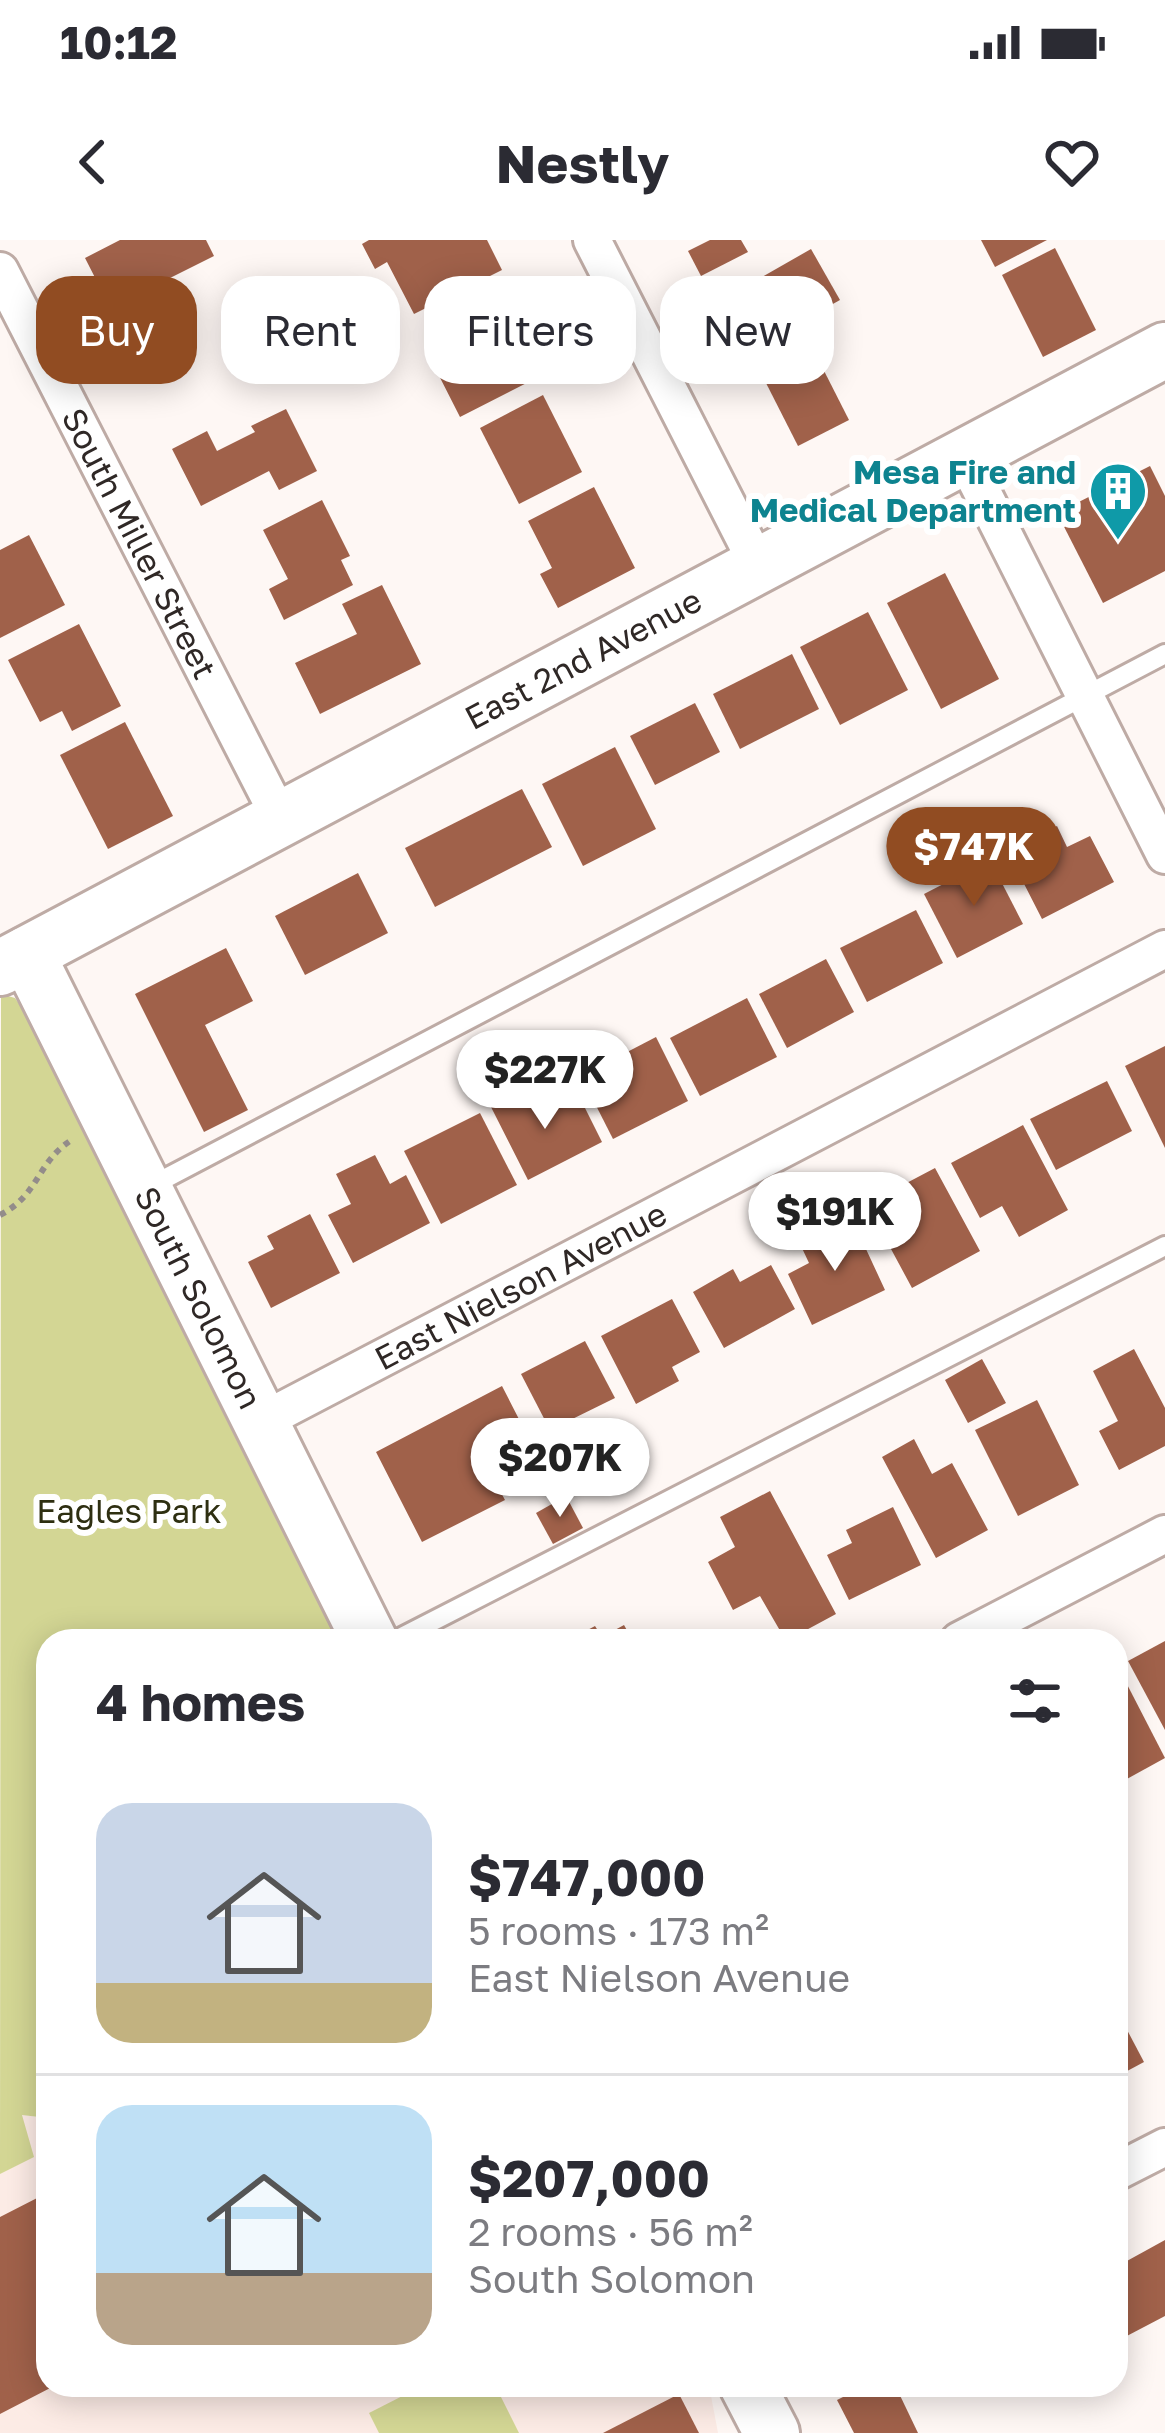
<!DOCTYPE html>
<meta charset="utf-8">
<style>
:root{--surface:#fff;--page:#f2f2f3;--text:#2b2b33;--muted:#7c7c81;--line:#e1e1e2;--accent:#914c22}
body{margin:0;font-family:"Golos Text",sans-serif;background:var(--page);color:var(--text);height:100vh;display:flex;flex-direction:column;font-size:45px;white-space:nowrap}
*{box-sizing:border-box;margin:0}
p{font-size:39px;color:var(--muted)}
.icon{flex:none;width:66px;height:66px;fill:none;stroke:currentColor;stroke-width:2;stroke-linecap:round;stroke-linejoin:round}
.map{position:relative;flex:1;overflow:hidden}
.details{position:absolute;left:36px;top:1389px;width:1092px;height:768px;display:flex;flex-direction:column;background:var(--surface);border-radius:36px;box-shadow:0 6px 30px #0003}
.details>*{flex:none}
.top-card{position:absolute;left:36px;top:36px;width:1095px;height:108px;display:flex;gap:24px}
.price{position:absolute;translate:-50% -102px;padding:0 27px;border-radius:42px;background:#fff;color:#222;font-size:39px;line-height:78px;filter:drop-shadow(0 3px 6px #0008)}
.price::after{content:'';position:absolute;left:50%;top:72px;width:36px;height:27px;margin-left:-18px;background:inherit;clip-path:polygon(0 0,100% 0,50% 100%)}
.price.active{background:var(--accent);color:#fff}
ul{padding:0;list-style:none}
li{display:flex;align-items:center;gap:36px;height:300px;padding:0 60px}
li+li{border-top:3px solid var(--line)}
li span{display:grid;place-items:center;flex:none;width:336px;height:240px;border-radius:36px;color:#555}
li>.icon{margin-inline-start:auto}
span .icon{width:144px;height:144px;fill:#fffc;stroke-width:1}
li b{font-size:51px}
h2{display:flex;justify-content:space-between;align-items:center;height:144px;padding:0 60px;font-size:51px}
.chip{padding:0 42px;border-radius:36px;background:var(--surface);box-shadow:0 6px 30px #0003;font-size:42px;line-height:108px}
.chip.active{background:var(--accent);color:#fff}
.status{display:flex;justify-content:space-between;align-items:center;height:84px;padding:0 60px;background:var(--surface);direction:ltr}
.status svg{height:33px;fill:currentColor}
header{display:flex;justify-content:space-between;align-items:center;height:156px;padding:0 60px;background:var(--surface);font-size:54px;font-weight:700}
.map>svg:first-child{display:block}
.built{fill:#fcebe5}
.green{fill:#d3d694}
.building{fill:#a0614a}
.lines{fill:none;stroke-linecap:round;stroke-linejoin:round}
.lane-casing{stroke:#beaba5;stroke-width:24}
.street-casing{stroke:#beaba5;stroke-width:42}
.secondary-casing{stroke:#beaba5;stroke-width:60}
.path{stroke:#938c8a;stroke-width:6;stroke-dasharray:6 6;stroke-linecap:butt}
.lane{stroke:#fff;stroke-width:18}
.street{stroke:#fff;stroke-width:36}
.secondary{stroke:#fff;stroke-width:54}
.labels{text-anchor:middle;stroke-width:12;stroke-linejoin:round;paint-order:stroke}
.culture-label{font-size:33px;font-weight:bold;fill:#0d838f;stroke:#fff;text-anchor:end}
.street-label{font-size:33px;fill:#2f2826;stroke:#fff}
.park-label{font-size:33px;fill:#2e2f11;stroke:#fff}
</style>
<div class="status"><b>10:12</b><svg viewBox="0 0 49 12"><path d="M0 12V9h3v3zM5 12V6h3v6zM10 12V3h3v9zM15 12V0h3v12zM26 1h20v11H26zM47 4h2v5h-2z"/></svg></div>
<header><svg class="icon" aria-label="back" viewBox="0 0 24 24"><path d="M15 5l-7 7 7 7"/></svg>Nestly<svg class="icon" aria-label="heart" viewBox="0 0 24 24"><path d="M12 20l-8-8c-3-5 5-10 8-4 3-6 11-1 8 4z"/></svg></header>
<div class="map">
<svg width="1165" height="2193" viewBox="0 0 1165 2193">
<rect width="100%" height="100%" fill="#fef7f4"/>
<path class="built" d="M0 1872 48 1878V2145H709L718 2193H0Z"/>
<g class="green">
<path d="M1 754 15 758 24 771 340 1401H48V1878L22 1875 34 1917 0 1934Z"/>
<path d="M424 2145H495L519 2193H379L369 2173Z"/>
</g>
<g class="building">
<path d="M120 0H206L214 16 164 41 189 90 136 118 85 18Z"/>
<path d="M369 0H487L502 30 414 74 387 22 375 29 362 4Z"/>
<path d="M710 0H741L748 12 701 36 688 11Z"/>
<path d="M981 0H1047L995 27Z"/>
<path d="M1055 8 1096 90 1043 117 1002 35Z"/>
<path d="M811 9 840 60 743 114 715 64Z"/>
<path d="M517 45 558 127 460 177 429 116 476 93 465 71Z"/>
<path d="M817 117 849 180 798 206 766 143Z"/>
<path d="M543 155 582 232 519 264 480 188Z"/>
<path d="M286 169 317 231 279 250 269 231 201 266 172 209 207 191 217 211 255 192 251 186Z"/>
<path d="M1150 226 1165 256V331L1103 363 1057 273Z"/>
<path d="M594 247 635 328 558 368 540 334 552 328 528 281Z"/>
<path d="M322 260 350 316 341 320 353 345 284 380 269 349 288 339 263 290Z"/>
<path d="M29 295 65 365 0 398V310Z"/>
<path d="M945 333 999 439 941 469 887 363Z"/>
<path d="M382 345 421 424 320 474 295 423 357 394 342 364Z"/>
<path d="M868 372 908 450 840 485 800 407Z"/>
<path d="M79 384 121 466 72 491 62 471 40 482 8 420Z"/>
<path d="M792 414 819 469 740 509 713 454Z"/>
<path d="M695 463 720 512 655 545 630 496Z"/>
<path d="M125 482 173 576 108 609 60 515Z"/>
<path d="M615 507 656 589 583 626 542 544Z"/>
<path d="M522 549 552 607 435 667 405 608Z"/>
<path d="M1057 586 1067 607 1090 596 1114 642 1042 679 1019 634 1046 620 1034 597Z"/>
<path d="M990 620 1023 684 957 718 924 654Z"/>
<path d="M358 633 388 693 305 735 275 676Z"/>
<path d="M916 670 943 723 867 762 840 708Z"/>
<path d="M226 708 253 761 205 785 248 870 204 892 135 754Z"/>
<path d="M826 719 854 772 787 808 759 754Z"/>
<path d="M747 758 777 817 700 856 670 798Z"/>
<path d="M656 797 688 861 613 899 581 836Z"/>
<path d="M1165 806V908L1125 826Z"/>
<path d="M1107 841 1132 891 1056 930 1030 879Z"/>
<path d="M530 847 543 874 579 856 602 902 528 940 491 867Z"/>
<path d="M480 873 517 945 441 984 404 911Z"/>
<path d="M1023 885 1068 970 1019 997 1002 966 980 978 951 923Z"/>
<path d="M375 915 390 944 406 935 430 983 353 1023 328 975 351 964 336 934Z"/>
<path d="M935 928 980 1011 912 1048 863 957 896 940 899 947Z"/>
<path d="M310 974 340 1033 271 1068 248 1022 274 1009 267 996Z"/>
<path d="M853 981 885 1050 812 1085 788 1034 809 1023 801 1006Z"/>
<path d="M771 1025 795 1069 724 1108 693 1052 733 1029 740 1042Z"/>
<path d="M672 1059 700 1112 672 1127 679 1141 636 1164 601 1096Z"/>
<path d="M585 1101 615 1158 550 1190 521 1134Z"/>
<path d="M1134 1109 1165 1168V1206L1119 1230 1099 1191 1118 1181 1093 1131Z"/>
<path d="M982 1119 1006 1163 968 1183 945 1140Z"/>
<path d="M502 1146 523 1187 492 1203 504 1225 490 1232 505 1260 422 1302 376 1212Z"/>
<path d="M1037 1160 1079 1245 1018 1276 975 1190Z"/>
<path d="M914 1199 932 1234 952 1223 988 1290 936 1318 882 1217Z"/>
<path d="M770 1251 836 1374 786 1401 760 1356 733 1370 708 1322 735 1307 720 1277Z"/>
<path d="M566 1256 583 1288 553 1304 536 1273Z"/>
<path d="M893 1267 921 1325 849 1360 827 1315 852 1303 846 1290Z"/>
<path d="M624 1385 633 1401H567L595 1386 602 1397Z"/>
<path d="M1165 1401V1490L1128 1421Z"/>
<path d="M1116 1423 1165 1518 1116 1545Z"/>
<path d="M1116 1769 1144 1822 1116 1837Z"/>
<path d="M41 1956 48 1969V2145H56L0 2174V1977Z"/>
<path d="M1165 2000V2076L1123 2098 1116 2090V2027Z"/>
<path d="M867 2145H895L918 2193H854L837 2160Z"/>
<path d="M679 2154 699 2193H603Z"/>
</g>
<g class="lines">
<defs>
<g id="lane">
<path d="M149 947 1165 414"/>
<path d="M394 1401 1165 1006"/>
</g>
<g id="street">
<path d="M592 0 759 327"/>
<path id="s1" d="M0 31 280 578"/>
<path d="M964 216 1165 615"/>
<path id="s2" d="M260 1182 1165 709"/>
<path d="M959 1401 1165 1294"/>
<path d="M1116 1932 1165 1907"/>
</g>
<g id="secondary">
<path id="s3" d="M27 714 370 1401"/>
<path id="s4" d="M0 728 1165 110"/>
<path d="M747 2145 772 2193"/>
</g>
</defs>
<use href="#lane" class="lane-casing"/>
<use href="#street" class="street-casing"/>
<use href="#secondary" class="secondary-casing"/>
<path class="path" d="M0 975C39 955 36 924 70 901"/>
<use href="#lane" class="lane"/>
<use href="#street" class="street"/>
<use href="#secondary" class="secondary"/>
</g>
<defs>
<symbol id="building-pin" viewBox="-11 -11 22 30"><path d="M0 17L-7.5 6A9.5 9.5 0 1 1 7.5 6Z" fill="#0f9aa8" stroke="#fff"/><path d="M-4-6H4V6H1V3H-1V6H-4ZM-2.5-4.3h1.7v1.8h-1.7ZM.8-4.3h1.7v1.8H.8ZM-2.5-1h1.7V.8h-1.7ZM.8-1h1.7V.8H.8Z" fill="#fff"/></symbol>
</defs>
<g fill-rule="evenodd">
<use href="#building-pin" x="1085" y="218" width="66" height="90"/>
</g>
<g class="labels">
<g class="culture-label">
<text x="1076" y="244">Mesa Fire and<tspan x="1076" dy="38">Medical Department</tspan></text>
</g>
<g class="street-label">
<text dy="12" stroke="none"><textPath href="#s1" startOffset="306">South Miller Street</textPath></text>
<text dy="12" stroke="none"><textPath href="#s4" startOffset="660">East 2nd Avenue</textPath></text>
<text dy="12" stroke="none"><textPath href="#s2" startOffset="294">East Nielson Avenue</textPath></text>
<text dy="12" stroke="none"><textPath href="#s3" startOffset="384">South Solomon</textPath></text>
</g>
<g class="park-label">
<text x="129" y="1283">Eagles Park</text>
</g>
</g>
</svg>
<b class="price active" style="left:974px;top:669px">$747K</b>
<b class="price" style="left:545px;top:892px">$227K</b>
<b class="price" style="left:835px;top:1034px">$191K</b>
<b class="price" style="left:560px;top:1280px">$207K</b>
<div class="top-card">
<a class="chip active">Buy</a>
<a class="chip">Rent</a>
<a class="chip">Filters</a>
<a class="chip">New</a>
</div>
<section class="details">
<h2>4 homes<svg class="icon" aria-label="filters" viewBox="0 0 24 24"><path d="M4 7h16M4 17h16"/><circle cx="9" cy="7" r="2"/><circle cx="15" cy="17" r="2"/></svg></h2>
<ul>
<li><span style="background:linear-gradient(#c9d6e8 75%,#c2b280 0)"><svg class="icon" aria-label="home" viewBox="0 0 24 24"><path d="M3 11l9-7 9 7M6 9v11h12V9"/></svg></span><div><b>$747,000</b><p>5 rooms · 173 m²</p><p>East Nielson Avenue</p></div></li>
<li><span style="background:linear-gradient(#bfe0f5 70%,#b9a48a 0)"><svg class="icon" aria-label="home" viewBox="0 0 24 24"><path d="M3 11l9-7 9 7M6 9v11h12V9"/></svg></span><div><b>$207,000</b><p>2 rooms · 56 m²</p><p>South Solomon</p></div></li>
</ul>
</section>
</div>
